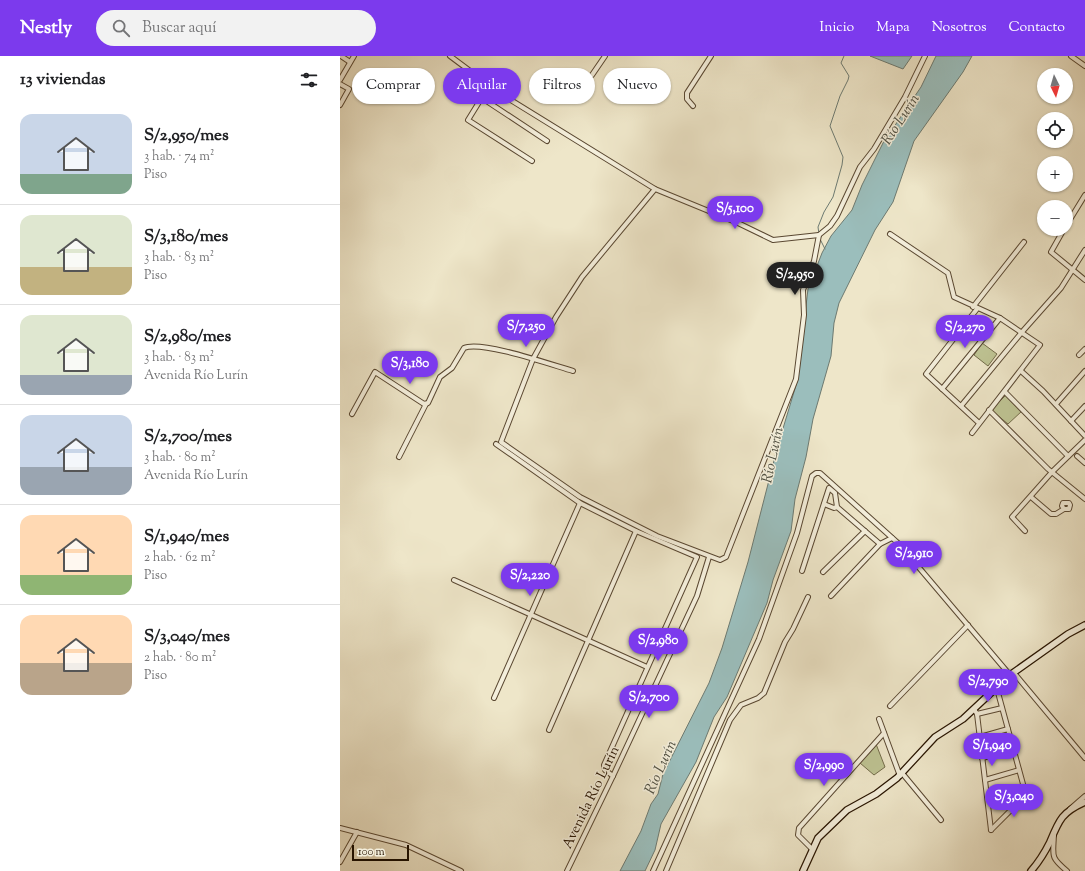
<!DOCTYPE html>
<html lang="es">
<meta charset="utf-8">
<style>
:root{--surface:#fff;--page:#f2f2f2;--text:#202124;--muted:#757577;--line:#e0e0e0;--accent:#7c3aed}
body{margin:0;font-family:"Sorts Mill Goudy",serif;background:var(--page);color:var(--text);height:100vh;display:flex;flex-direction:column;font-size:15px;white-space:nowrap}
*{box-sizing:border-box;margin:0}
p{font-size:13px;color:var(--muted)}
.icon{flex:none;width:22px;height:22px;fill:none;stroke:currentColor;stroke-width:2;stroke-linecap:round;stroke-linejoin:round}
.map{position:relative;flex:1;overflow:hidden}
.sheet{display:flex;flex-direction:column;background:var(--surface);width:340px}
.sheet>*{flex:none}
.hud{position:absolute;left:12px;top:12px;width:380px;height:36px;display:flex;gap:8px}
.needle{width:26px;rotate:175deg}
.controls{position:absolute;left:697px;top:12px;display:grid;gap:8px}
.controls a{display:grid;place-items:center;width:36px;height:36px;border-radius:50%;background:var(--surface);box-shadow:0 1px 3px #0004;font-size:20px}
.scale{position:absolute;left:12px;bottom:10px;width:57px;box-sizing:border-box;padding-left:4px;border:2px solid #281400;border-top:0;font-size:11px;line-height:14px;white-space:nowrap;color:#281400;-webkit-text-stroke:3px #f4efdc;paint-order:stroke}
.price{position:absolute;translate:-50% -34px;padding:0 9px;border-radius:14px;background:var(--accent);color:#fff;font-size:13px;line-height:26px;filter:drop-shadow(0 1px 2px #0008)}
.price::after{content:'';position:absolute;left:50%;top:24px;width:12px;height:9px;margin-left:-6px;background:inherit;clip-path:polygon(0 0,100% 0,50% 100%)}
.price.current{background:#222;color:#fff}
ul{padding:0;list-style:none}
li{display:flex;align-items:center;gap:12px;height:100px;padding:0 20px}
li+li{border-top:1px solid var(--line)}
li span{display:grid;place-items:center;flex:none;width:112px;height:80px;border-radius:12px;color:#555}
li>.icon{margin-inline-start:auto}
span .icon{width:48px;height:48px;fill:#fffc;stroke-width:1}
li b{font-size:17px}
h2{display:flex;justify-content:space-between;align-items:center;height:48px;padding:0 20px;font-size:17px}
.chip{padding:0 14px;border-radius:18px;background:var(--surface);box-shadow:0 1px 3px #0004;font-size:14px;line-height:36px}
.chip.current{background:var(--accent);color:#fff}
header{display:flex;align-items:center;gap:24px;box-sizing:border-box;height:56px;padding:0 20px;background:var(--accent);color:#fff}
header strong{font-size:19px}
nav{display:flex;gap:22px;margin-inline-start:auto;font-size:14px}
.search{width:280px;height:36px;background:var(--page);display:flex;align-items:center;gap:10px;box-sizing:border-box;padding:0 14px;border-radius:22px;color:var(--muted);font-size:15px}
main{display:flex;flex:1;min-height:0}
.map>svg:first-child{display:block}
.green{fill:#bec393;stroke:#736c4a}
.water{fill:#9bbebc;stroke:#6d7a71}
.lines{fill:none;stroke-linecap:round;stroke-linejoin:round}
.stream{stroke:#6d7a71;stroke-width:1}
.street-casing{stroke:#5a4832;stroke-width:6}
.secondary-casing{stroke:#281400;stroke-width:8}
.street{stroke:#f4efdc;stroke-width:4}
.secondary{stroke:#f4efdc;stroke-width:5.5}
.labels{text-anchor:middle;stroke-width:3;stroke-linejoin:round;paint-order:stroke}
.street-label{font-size:14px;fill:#281400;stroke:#f4efdc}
.water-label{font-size:15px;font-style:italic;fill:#505042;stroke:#f4efdc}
</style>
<header>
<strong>Nestly</strong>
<div class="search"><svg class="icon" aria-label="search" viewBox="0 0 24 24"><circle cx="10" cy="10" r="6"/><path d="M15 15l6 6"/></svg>Buscar aquí</div>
<nav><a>Inicio</a><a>Mapa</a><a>Nosotros</a><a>Contacto</a></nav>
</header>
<main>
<section class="sheet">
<h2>13 viviendas<svg class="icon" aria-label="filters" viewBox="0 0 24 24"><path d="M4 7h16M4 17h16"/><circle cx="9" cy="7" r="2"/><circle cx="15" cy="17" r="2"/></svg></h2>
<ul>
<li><span style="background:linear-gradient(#c9d6e8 75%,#7fa58c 0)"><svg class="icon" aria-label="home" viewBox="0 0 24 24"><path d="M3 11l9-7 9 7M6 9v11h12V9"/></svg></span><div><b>S/2,950/mes</b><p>3 hab. · 74 m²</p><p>Piso</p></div></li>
<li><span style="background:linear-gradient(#dfe7d0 65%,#c2b280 0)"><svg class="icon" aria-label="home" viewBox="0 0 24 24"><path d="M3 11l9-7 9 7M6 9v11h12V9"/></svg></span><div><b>S/3,180/mes</b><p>3 hab. · 83 m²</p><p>Piso</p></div></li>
<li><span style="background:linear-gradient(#dfe7d0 75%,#9aa5b1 0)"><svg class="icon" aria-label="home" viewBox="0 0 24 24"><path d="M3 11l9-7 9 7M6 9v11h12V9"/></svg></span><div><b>S/2,980/mes</b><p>3 hab. · 83 m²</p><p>Avenida Río Lurín</p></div></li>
<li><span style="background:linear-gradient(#c9d6e8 65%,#9aa5b1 0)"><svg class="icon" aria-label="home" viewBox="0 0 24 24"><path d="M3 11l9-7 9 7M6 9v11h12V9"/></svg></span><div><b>S/2,700/mes</b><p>3 hab. · 80 m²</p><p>Avenida Río Lurín</p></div></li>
<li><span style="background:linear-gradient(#ffd9b3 75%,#8fb573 0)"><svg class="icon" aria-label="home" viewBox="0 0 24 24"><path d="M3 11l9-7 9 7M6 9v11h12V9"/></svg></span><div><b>S/1,940/mes</b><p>2 hab. · 62 m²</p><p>Piso</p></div></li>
<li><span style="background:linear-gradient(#ffd9b3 60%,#b9a48a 0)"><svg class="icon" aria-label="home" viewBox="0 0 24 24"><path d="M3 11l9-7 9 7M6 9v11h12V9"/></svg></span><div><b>S/3,040/mes</b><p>2 hab. · 80 m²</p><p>Piso</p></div></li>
</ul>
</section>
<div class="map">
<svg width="745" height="815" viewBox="0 0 745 815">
<rect width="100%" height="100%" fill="#eee6c9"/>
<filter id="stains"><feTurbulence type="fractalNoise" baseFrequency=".005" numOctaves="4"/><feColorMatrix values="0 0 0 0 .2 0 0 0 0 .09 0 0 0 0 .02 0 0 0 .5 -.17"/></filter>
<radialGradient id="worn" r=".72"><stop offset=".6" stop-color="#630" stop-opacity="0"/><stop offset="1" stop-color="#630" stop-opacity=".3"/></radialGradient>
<g class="green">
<path d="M642 287 657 298 648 310 634 299Z"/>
<path d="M666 339 682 355 668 368 651 354Z"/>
<path d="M536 688 545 711 534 719 520 707Z"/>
</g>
<g class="water">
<path d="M530 0H572L563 13Z"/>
<path d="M596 0H632L623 16 574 85 553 146 535 174 499 247 494 267 491 300 473 363 466 401 455 443 451 475 433 524 427 547 387 641 374 661 356 706 321 768 315 794 305 815H280L301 775 311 748 318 738 323 718 369 627 382 592 408 506 438 389 457 326 468 233 482 197 491 180 512 154 522 129 543 87 581 31Z"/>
</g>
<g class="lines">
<g class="stream">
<path d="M479 178 478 171 484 156 493 141 502 109 503 101 490 70 500 40 508 24 509 20 501 7 504 0"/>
<path d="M480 183 485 193"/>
</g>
<defs>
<g id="street">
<path d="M1 0 10 6"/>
<path d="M110 0 161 38 315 133 398 167 433 184 479 179"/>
<path d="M731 0 745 10"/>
<path d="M252 19 265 0"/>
<path d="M0 24 14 0"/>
<path d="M0 28 9 33 0 49"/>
<path d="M149 30 128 64 192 105"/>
<path d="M142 42 207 85"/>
<path d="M353 50 347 43V37L371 0"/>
<path d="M315 133 242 221 216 261 193 303 161 386 240 441 317 480 380 504 386 501 456 323 464 259 463 234 474 205 479 179 490 170 497 160 520 111 534 93 565 41 585 0"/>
<path d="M726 170 745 139"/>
<path d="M724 173 711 196 745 224"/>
<path d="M550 178 608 217 614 241 660 262 700 289 632 377"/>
<path d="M633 251 684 186"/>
<path d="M637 253 586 318 639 367"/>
<path d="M739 299 745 293"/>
<path d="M681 315 703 335 745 380"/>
<path d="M602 333 660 262"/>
<path d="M665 336 728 400"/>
<path d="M716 348 745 315"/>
<path d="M621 350 682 276 721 232 745 194"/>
<path d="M649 354 708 413 745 443"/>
<path d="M12 358 35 316 84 348 88 347 100 321 112 312 124 292C141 284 212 309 233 315"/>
<path d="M731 365 745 350"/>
<path d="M156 388 240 447 296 475 357 501 264 709 265 714 273 720"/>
<path d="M737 400 745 407"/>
<path d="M59 401 86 348"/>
<path d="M691 441 711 458H716L724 453H729L730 449 729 447H723L722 450 724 453"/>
<path d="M484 448 494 452 497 451"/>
<path d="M685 475 672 461 712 416 745 384"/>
<path d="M540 488 552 482"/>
<path d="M462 515 489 432 495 437 497 451 540 488 491 540"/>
<path d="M483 516 525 475"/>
<path d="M114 524 307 611"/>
<path d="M674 617 745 702"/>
<path d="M154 642 240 447"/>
<path d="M550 650 628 569"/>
<path d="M634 653 637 658 651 774"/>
<path d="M637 658 662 652"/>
<path d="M539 663 560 720"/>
<path d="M209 674 296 475"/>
<path d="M640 681 668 673"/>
<path d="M642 702 674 694"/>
<path d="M562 717 601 764"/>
<path d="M645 724 679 714"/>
<path d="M648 745 685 735"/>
<path d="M730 753 745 740"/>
<path d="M0 772 66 789 121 815"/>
<path d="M651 774 686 739 657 633"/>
<path d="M714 779C713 800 710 801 727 815"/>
<path d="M472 793 458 779 459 772 544 677"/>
<path d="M0 806 17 776"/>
<path d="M227 815 273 720 357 540 369 501"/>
<path d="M313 815 419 583 457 477 472 420 476 417H480L559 488 670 619"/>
<path d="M326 815 390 664 401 649 418 642 424 637 445 586 453 573 468 541"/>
</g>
<g id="secondary">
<path d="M463 815 478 782 507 754 536 738 557 722 595 681 623 663 670 619 728 578 745 569"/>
<path d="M691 815C698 807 705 796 710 786 719 764 722 756 745 746"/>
</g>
</defs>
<use href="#street" class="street-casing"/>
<use href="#secondary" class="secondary-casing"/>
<use href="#street" class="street"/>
<use href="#secondary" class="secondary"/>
</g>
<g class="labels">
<g class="street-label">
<text transform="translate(250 741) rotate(-64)" y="5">Avenida Río Lurín</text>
</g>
<g class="water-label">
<text transform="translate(560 63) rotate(-57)" y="5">Río Lurín</text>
<text transform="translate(432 399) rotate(-78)" y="5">Río Lurín</text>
<text transform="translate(320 711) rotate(-66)" y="5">Río Lurín</text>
</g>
</g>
<rect width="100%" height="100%" filter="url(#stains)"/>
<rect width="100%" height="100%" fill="url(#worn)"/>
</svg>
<div class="controls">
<a><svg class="needle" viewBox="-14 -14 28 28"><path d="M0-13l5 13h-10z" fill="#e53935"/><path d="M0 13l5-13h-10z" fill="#757577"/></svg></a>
<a><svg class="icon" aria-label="locate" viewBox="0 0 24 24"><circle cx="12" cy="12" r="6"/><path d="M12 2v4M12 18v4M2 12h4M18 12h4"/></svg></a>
<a>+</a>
<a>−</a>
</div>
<div class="scale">100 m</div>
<b class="price" style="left:395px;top:174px">S/5,100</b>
<b class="price current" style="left:455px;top:240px">S/2,950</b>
<b class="price" style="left:186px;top:292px">S/7,250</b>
<b class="price" style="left:625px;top:293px">S/2,270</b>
<b class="price" style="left:70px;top:329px">S/3,180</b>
<b class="price" style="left:574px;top:519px">S/2,910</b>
<b class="price" style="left:190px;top:541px">S/2,220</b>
<b class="price" style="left:318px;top:606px">S/2,980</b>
<b class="price" style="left:648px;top:647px">S/2,790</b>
<b class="price" style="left:309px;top:663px">S/2,700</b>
<b class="price" style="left:652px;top:711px">S/1,940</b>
<b class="price" style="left:484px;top:731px">S/2,990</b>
<b class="price" style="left:674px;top:762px">S/3,040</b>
<div class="hud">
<a class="chip">Comprar</a>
<a class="chip current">Alquilar</a>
<a class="chip">Filtros</a>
<a class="chip">Nuevo</a>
</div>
</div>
</main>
